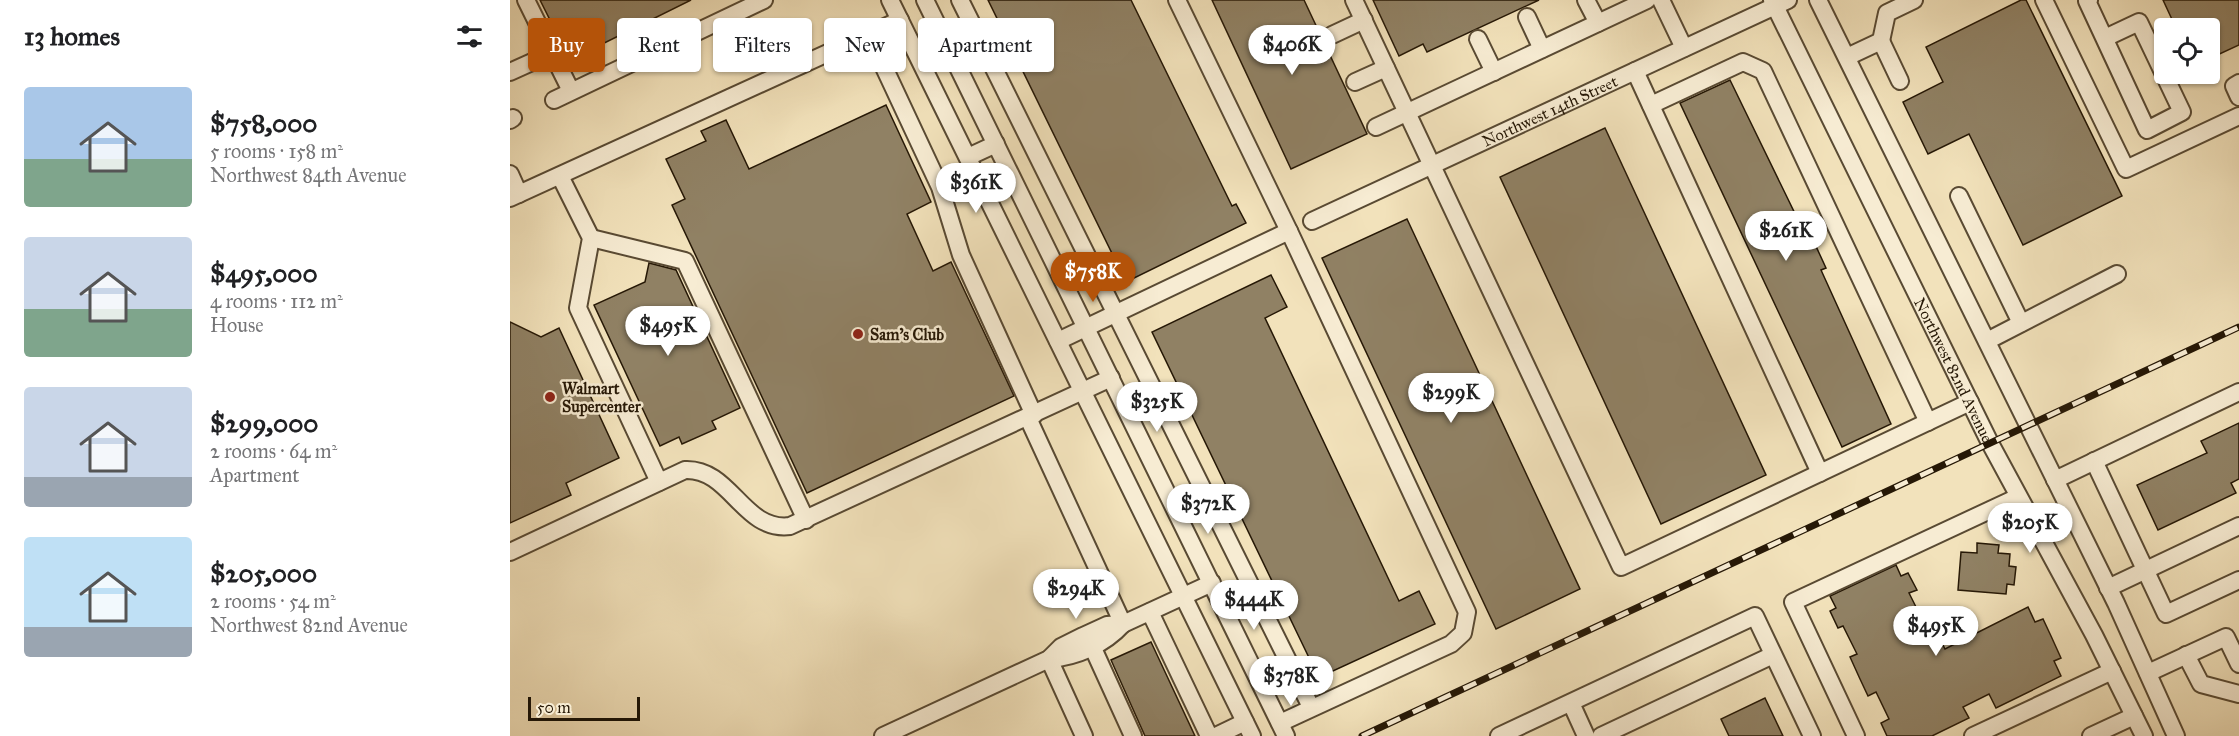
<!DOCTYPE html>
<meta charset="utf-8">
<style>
:root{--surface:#fff;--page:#f2f2f2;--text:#202124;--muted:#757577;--accent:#b45309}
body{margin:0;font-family:"IM FELL Great Primer",serif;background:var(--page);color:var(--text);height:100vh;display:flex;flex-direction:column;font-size:22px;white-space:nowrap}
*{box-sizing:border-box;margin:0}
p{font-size:20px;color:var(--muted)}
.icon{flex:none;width:33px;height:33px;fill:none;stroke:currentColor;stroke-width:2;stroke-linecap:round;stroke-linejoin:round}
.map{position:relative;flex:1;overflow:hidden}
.details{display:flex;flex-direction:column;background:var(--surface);width:510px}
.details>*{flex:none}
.guide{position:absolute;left:18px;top:18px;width:570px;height:54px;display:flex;gap:12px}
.fabs{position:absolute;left:1644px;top:18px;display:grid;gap:12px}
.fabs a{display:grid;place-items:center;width:66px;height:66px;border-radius:6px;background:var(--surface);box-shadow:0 2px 4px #0004;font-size:30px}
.scale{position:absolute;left:18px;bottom:15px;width:112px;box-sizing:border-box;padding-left:6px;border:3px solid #261806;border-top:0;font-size:16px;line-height:21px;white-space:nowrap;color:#261806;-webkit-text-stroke:4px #f7ecd3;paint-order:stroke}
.price{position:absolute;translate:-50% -51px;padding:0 14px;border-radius:21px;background:#fff;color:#222;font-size:20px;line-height:39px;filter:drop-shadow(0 2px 3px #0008)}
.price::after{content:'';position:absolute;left:50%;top:36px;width:18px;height:14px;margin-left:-9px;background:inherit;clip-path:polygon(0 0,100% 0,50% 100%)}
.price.active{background:var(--accent);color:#fff}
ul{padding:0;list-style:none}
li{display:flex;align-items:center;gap:18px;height:150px;padding:0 24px}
li span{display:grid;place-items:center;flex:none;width:168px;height:120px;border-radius:6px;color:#555}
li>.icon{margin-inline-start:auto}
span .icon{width:72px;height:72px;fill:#fffc;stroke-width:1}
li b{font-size:26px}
h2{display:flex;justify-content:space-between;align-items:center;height:72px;padding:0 24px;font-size:26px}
.pill{padding:0 21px;border-radius:6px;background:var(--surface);box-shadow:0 2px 4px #0004;font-size:21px;line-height:54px}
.pill.active{background:var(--accent);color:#fff}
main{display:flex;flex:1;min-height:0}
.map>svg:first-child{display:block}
.building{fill:#908164;stroke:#261806;stroke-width:1.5}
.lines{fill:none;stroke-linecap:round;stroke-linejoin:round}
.minor-casing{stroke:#594a33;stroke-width:20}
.minor{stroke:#f7ecd3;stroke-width:16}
.rail-casing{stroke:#261806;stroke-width:7}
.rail{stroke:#f7ecd3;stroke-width:4.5;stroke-dasharray:14;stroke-linecap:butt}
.poi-dot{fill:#8f2418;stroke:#f7ecd3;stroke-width:2}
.labels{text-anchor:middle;stroke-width:5;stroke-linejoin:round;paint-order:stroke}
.street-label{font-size:16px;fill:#261806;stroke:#f7ecd3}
.poi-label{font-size:16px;font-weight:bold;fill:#261806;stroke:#f7ecd3;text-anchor:start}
</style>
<main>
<section class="details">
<h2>13 homes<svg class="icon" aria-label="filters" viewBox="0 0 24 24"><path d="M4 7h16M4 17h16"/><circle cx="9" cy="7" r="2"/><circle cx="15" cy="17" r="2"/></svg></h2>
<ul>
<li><span style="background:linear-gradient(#a9c7e8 60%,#7fa58c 0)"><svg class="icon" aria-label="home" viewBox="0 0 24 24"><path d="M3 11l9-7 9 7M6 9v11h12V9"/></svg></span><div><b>$758,000</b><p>5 rooms · 158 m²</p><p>Northwest 84th Avenue</p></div></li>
<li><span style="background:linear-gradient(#c9d6e8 60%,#7fa58c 0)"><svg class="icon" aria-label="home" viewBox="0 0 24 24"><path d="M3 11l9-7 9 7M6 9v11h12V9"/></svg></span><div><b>$495,000</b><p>4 rooms · 112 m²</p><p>House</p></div></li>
<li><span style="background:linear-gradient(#c9d6e8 75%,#9aa5b1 0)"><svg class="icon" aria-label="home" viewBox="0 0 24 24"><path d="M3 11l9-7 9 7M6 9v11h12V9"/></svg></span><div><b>$299,000</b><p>2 rooms · 64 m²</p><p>Apartment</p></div></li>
<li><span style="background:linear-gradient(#bfe0f5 75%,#9aa5b1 0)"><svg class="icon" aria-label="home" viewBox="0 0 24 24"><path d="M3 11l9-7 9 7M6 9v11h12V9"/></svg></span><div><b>$205,000</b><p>2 rooms · 54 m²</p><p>Northwest 82nd Avenue</p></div></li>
</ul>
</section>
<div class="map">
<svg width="1729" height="736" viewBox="0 0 1729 736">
<rect width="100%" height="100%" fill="#f2e2bb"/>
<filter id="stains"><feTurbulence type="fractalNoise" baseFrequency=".00333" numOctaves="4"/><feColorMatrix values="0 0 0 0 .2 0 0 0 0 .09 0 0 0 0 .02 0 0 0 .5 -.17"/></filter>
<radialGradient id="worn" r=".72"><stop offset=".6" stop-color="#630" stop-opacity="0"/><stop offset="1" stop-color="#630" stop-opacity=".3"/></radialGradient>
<g class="building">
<path d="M30 0H181L60 60Z"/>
<path d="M478 0H621L722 206 726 204 736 223 616 282Z"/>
<path d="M702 0H794L857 134 781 169Z"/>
<path d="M863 0H1029L917 52 913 44 889 56Z"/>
<path d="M1511 0H1516L1612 196 1513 245 1459 134 1418 154 1393 102 1433 82 1416 47Z"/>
<path d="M1653 0H1729V45L1703 57 1700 50V28H1666Z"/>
<path d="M1220 80 1294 232 1298 229 1316 268 1311 270 1381 424 1332 447 1170 103Z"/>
<path d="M376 105 421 202 397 214 423 271 441 262 504 396 297 493 162 205 175 199 156 159 196 141 191 131 216 120 239 169Z"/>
<path d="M1095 128 1256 475 1151 524 990 177Z"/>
<path d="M897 219 1070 589 986 629 812 258Z"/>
<path d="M139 263 166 270 230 408 202 421 206 429 172 444 169 437 150 446 84 305 135 282Z"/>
<path d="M761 275 777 307 755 318 889 601 909 591 925 624 812 676 806 664 803 666 642 332Z"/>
<path d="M0 322 31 337 49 328 109 458 56 483 61 495 0 523Z"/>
<path d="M1729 423V479L1721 483 1726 493 1648 530 1627 485 1697 453 1691 441Z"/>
<path d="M1467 543 1489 545 1488 553 1500 554 1499 566 1506 567 1504 585 1497 584 1496 594 1448 590 1451 552 1467 553Z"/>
<path d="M1386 565 1391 576 1398 573 1407 590 1399 593 1413 621 1419 617 1435 649 1518 607 1525 622 1533 619 1541 636 1551 658 1544 661 1551 676 1486 708 1479 694 1453 707 1459 718 1422 736H1377L1371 723 1379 719 1366 692 1358 696 1350 679 1340 657 1347 654 1333 626 1328 628 1320 611 1326 608 1320 596Z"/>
<path d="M641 642 685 736H635L601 660Z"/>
<path d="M1255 698 1273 736H1219L1211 719Z"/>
</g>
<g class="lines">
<defs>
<g id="minor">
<path d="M16 0 61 91"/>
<path d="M380 0 742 736"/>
<path d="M415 0 776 736"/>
<path d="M450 0 801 707"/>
<path d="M667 0 779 231 957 612 953 633 941 644 770 723"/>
<path d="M844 0 1111 567 1460 402"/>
<path d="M1076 0 1088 23"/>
<path d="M1151 0 1174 48"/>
<path id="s1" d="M1262 0 1480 443 1584 635 1634 736"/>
<path d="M1308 0 1606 603 1666 736"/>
<path d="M1534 0 1616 169 1729 116"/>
<path d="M1579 0 1577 1 1637 130 1672 112 1629 22 1595 38"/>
<path d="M1017 17 1032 49"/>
<path d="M358 33 430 187 451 255 524 415"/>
<path d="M822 35 854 20"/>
<path d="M968 39 984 72"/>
<path d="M1371 41 1390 81"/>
<path d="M1337 57 1371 41 1377 13 1404 0"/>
<path d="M1125 71 1310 473"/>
<path d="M0 72 42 53"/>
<path d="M845 82 876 68"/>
<path d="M1729 83 1724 86 1729 97"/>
<path d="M44 100 254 0"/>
<path d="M1141 105 1233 62 1253 71 1418 422"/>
<path d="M0 120 3 118"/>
<path d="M866 127 1137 0"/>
<path d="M458 157 486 144"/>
<path d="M0 174 9 194"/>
<path d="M50 176 81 238 68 308 149 482"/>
<path d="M1449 196 1511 323"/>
<path d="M0 198 390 20"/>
<path id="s2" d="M802 221 1278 0"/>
<path d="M81 238 175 261 296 520"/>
<path d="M548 341 779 231"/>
<path d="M1477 341 1607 274"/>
<path d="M518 418 613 624"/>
<path d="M1584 461 1656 614 1729 580"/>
<path d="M1545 480 1729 392"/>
<path d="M0 552 175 470C221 468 233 532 280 526L601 378"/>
<path d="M1598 588 1729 526"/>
<path d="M640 612 699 736"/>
<path d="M582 646 623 736"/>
<path d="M1676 655 1691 684 1729 694"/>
<path d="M539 659 574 736"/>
<path d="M539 659C566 657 594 645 613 624"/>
<path d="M1638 673 1716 637 1729 664"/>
<path d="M1061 703 1076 736"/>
<path d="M373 736 539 659 551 647 573 636 597 625 613 624 702 583"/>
<path d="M706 736 735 722"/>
<path d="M989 736 1245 616 1302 736"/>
<path d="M1091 736 1263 655"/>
<path d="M1346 736 1283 602 1508 497"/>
<path d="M1463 736 1602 671"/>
<path d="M1581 736 1624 716"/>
</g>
</defs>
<use href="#minor" class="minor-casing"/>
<use href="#minor" class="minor"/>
<defs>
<path id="rail" d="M852 736 1729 327"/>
</defs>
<use href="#rail" class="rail-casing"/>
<use href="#rail" class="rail"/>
</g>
<g class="poi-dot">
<circle cx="348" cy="334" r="6"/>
<circle cx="40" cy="397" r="6"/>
</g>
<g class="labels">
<g class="street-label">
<text dy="6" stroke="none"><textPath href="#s2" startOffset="262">Northwest 14th Street</textPath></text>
<text dy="6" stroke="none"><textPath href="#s1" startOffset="412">Northwest 82nd Avenue</textPath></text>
</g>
<g class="poi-label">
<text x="360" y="340">Sam's Club</text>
<text x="52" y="394">Walmart<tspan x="52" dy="18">Supercenter</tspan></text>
</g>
</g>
<rect width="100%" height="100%" filter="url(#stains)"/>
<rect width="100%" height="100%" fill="url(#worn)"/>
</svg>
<div class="fabs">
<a><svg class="icon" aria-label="locate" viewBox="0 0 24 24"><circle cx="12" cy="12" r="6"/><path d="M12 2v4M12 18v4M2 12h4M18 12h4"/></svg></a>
</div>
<div class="scale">50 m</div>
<b class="price" style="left:782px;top:76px">$406K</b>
<b class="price" style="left:466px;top:214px">$361K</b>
<b class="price" style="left:1276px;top:262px">$261K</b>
<b class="price active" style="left:583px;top:303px">$758K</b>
<b class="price" style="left:158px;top:357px">$495K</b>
<b class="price" style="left:941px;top:424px">$299K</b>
<b class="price" style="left:647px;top:433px">$325K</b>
<b class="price" style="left:698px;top:535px">$372K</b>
<b class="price" style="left:1520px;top:554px">$205K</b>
<b class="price" style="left:566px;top:620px">$294K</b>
<b class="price" style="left:744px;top:631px">$444K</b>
<b class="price" style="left:1426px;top:657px">$495K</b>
<b class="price" style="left:781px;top:707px">$378K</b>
<div class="guide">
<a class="pill active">Buy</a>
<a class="pill">Rent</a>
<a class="pill">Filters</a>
<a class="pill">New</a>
<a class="pill">Apartment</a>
</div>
</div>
</main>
